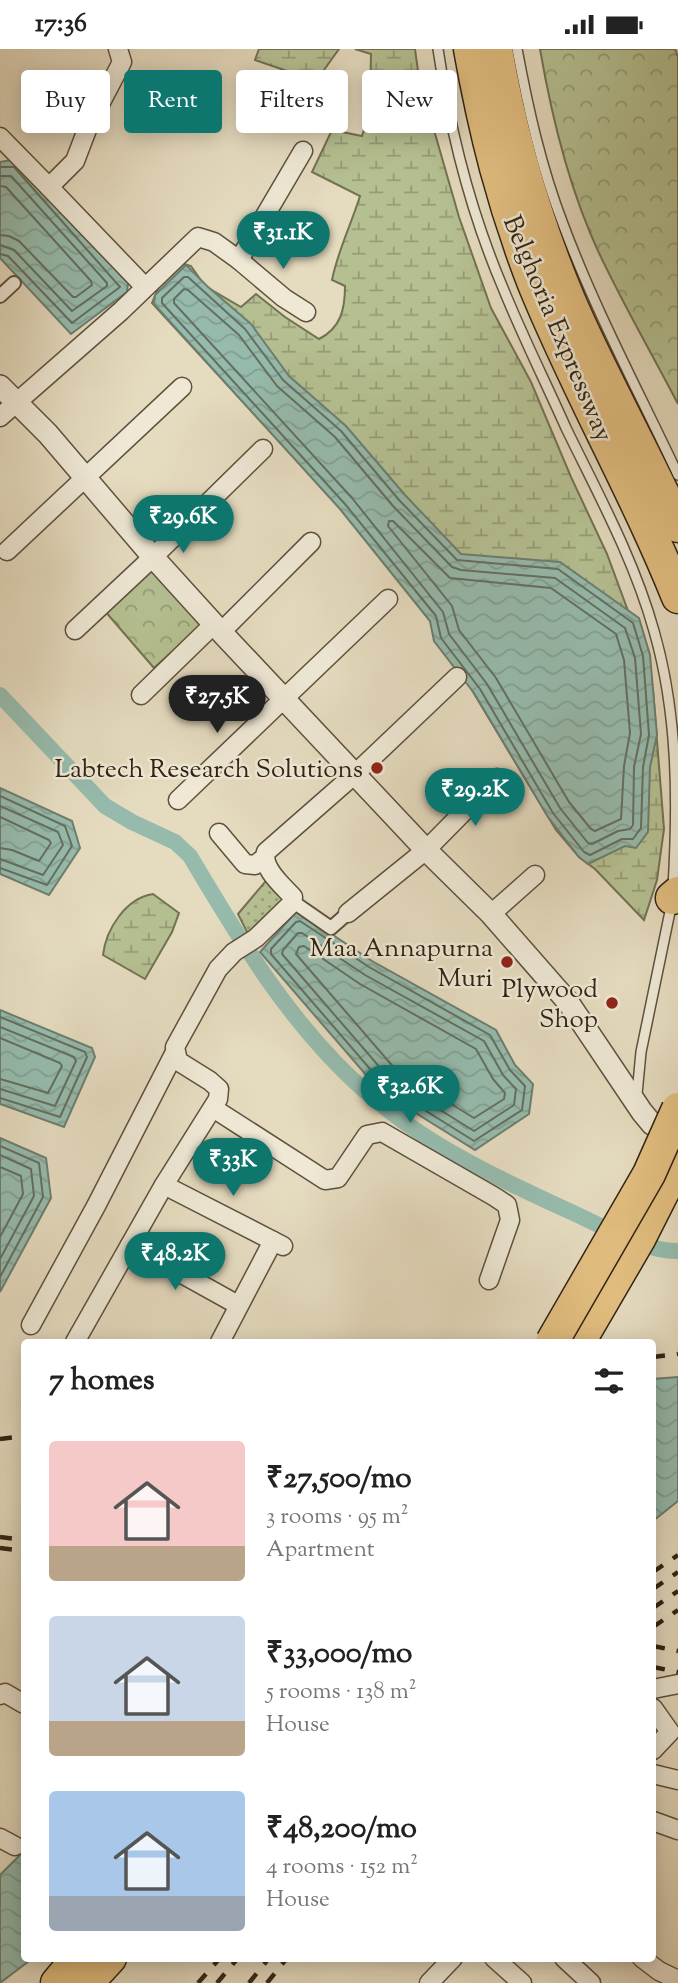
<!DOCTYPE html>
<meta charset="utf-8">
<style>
:root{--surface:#fff;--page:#f2f2f2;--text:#222;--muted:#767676;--accent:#0f766e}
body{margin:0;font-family:"Sorts Mill Goudy",serif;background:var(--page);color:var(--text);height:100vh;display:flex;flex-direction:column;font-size:26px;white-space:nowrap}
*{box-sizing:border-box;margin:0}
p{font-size:23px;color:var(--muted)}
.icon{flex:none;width:38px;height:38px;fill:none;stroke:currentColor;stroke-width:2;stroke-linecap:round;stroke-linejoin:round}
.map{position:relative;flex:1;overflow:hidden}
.sheet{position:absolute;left:21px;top:1290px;width:635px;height:623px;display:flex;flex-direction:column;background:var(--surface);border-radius:7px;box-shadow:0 4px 18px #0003}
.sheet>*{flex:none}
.guide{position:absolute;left:21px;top:21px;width:637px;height:63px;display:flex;gap:14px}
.price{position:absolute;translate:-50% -60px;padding:0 16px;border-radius:24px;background:var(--accent);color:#fff;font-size:23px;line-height:46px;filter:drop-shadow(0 2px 4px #0008)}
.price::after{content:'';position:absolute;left:50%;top:42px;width:21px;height:16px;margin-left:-10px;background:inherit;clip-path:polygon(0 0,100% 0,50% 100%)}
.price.active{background:#222;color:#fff}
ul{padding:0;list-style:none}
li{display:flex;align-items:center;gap:21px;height:175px;padding:0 28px}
li span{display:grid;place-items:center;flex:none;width:196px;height:140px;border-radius:7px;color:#555}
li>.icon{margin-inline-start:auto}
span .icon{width:84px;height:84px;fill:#fffc;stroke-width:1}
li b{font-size:30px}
h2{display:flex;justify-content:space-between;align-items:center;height:84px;padding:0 28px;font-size:30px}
.tag{padding:0 24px;border-radius:7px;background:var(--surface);box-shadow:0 4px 18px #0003;font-size:24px;line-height:63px}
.tag.active{background:var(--accent);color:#fff}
.status{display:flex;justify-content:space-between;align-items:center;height:49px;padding:0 35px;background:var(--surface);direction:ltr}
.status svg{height:19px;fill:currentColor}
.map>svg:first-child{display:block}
.grass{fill:url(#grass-dots);stroke:#727253;stroke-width:2}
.wetland{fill:url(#wetland-marsh);stroke:#727253;stroke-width:2}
.park{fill:url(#park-crowns);stroke:#727253;stroke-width:2}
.water{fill:url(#water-waves);stroke:#6d7e70;stroke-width:2}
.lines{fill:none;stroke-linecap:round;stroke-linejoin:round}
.shore{stroke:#636f60;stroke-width:2}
.canal{stroke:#96bbad;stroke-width:16}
.service-casing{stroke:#5d513f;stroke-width:12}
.pedestrian-casing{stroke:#5d513f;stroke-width:16}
.minor-casing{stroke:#5d513f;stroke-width:21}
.tertiary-casing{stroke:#5d513f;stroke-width:24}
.motorway-casing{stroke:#302314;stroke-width:35}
.service{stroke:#eee8d5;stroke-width:9}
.pedestrian{stroke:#eee8d5;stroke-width:12}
.minor{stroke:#eee8d5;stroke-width:18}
.tertiary{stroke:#eee8d5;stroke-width:21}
.motorway{stroke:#e2be80;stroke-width:32}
.rail{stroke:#302314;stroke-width:4.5;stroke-dasharray:12 12;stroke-linecap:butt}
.motorway-bridge-casing{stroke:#302314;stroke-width:35;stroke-linecap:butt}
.motorway-bridge{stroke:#e2be80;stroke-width:32}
.poi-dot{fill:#8f2418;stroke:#eee8d5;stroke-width:2.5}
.labels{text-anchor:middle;stroke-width:5;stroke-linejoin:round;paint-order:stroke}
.street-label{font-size:26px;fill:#302314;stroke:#eee8d5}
.poi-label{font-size:26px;fill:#302314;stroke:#eee8d5;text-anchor:end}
</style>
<div class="status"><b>17:36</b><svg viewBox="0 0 49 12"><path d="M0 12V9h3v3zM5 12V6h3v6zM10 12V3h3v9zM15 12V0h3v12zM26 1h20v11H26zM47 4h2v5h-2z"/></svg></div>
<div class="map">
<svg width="678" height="1934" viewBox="0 0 678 1934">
<defs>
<pattern id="grass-dots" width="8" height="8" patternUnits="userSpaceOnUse" patternTransform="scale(1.75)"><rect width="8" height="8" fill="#b5c092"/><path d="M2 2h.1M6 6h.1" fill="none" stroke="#949c76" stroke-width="1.8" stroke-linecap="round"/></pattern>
<pattern id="wetland-marsh" width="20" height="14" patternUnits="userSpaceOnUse" patternTransform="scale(1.75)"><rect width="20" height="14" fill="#b5c092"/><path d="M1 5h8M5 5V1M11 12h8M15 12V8" fill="none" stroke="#949c76"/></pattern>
<pattern id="park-crowns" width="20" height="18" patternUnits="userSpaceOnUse" patternTransform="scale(1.75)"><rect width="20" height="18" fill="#b5c092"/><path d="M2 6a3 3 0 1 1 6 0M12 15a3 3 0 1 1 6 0" fill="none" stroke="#949c76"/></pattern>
<pattern id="water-waves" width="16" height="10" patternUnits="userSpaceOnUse" patternTransform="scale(1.75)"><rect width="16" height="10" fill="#96bbad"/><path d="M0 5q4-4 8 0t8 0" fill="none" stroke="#82a094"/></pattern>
</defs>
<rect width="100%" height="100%" fill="#e5dbbf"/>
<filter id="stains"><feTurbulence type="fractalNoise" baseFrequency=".00286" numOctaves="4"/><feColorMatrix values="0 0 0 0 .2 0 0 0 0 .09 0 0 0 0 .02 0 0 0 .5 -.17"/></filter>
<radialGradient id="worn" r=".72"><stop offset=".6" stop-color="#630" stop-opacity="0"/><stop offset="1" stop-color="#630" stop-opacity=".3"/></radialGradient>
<path class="grass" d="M270 827 287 850 248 885 238 865Z"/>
<g class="wetland">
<path d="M259 0H339L316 32 255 11Z"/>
<path d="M355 0H415L419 29 459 168 491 259 531 333 571 428 607 505 638 589 653 641 664 780 657 831 644 871 595 820 579 808 556 781 431 573 353 473 152 254 159 237 181 214 191 217 205 237 241 258 256 245 285 268 319 290C341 279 345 260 345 237L332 231C338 201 351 176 360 147L312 123 332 81 362 87 370 62 371 5Z"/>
<path d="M153 845 179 864 172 883 145 930 103 906C106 880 126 849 153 845Z"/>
</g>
<g class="park">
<path d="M540 0H675L678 8V355C652 305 623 255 599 204 569 140 552 70 540 0Z"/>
<path d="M153 517 204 574 154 619 104 561Z"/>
</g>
<g class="water">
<path d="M16 110 128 234 127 243 71 285 0 209V113Z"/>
<path d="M186 216 207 237 251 275 289 327 346 377 405 446 461 505 560 513 639 569 650 606 657 686 650 718 648 783 636 799 625 797 588 815 579 808 548 768 474 644 434 592 430 572 340 460 154 255 155 246Z"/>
<path d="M0 739 72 772 80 799 49 846 0 825Z"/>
<path d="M297 862 372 912 496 981 515 1016 533 1035 529 1065 475 1101 379 1041 260 903Z"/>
<path d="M0 961 92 999 95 1008 64 1078 0 1055Z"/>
<path d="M0 1089 46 1109 51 1149 0 1243Z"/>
<path d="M678 1328V1452L653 1472V1330Z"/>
<path d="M24 1802V1909H33L0 1934V1826Z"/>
</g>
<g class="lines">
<g class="shore">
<path d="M0 118H14L120 238 72 274 8 207 0 205"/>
<path d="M0 127H11L107 234V237L72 262 14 201 0 196"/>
<path d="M0 137 6 138 91 232 92 236 76 248H73L19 192 9 187 0 186"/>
<path d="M184 228H188L245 280 283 331 341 382 399 451 457 511 558 520 633 574 643 607 649 686 643 718 641 779 633 790H622L590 806 584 803 553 764 480 640 441 589 436 567 345 455 162 254V249Z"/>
<path d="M184 240 188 241 239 286 277 337 335 388 393 457 452 518 461 521 555 529 625 579 635 609 641 685 634 718 633 776 630 780 618 782 592 795 588 794 560 759 487 635 449 585 443 563 352 449 174 254V250Z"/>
<path d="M389 472H393L450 529 551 539 616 585 624 611 630 684 624 717 621 770 595 782 591 780 569 753 496 629 459 581 452 557 388 477Z"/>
<path d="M0 747 65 777 72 797 47 836 0 819"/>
<path d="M0 757 58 783 63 796 43 826 0 810"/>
<path d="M0 768 49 791 51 794 39 812 12 801 0 799"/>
<path d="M300 872 369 918 490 986 510 1021 525 1037 522 1061 474 1092 383 1035 271 905V900L296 873Z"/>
<path d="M298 884H302L365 926 484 992 503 1026 516 1040 514 1056 474 1082 389 1029 282 905 283 901Z"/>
<path d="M304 897 360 935 476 1000 493 1030 505 1044 504 1050 474 1069 396 1021 296 905 299 898Z"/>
<path d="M0 968 85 1003 87 1008 60 1068 0 1049"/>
<path d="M0 978 74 1008 76 1012 55 1057 0 1040"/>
<path d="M0 989 60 1014 62 1017 48 1044 0 1030"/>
<path d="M0 1097 39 1114 43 1148 0 1228"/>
<path d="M0 1106 31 1120 34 1147 0 1210"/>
<path d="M0 1118 21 1127 23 1145 0 1188"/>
</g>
<path class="canal" d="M0 646 105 757 132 773 175 793 190 807C241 893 294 982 372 1048 429 1097 501 1131 569 1162 601 1176 644 1203 678 1202"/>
<defs>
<g id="service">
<path d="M438 0C450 81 471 164 503 239 522 286 545 332 566 379 598 445 634 510 654 582 678 665 678 753 673 839"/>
<path d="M517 0C528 59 541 118 563 175 595 261 639 343 678 426"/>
<path d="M637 1045 641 1003 672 853"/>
</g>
<g id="pedestrian">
<path d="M0 247 14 234"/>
<path d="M292 852 331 879 348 864"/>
</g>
<g id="minor">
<path d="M0 88 49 138 75 112 88 78 122 13 118 0"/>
<path d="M49 138 145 238"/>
<path d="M239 211 284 249 306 263"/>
<path d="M0 368 121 262 198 188 214 193 239 211 303 102"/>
<path d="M7 502 182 338"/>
<path d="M75 581 153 508 263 400"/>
<path d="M221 583 311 493"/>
<path d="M141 646 214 575"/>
<path d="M178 751 388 550"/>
<path d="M219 784 245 815 255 816 264 809"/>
<path d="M348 864 426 801 497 729"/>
<path d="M491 865 535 826"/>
<path d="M213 1059 325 1131 338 1129 367 1086 382 1083 495 1148 507 1156 510 1171 489 1231"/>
<path d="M164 1136 283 1197"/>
<path d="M130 1196 238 1256"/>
<path d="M31 1276 96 1157 175 1003"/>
<path d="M75 1293 164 1136 218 1050 219 1040 210 1032 178 1012 175 998 218 920 234 903 256 889 292 854 293 848C283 837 261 819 266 803L355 725 457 628"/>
<path d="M220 1293 273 1192"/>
<path d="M653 1640 678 1635"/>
<path d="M0 1646 5 1644 24 1655"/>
<path d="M653 1659 670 1683 653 1701"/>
<path d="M653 1725 678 1731"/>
<path d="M653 1772 678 1781"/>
<path d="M0 1789 15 1797"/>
<path d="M494 1909 522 1934"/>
<path d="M564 1909 591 1934"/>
<path d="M642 1909 659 1922 678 1931"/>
<path d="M429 1934 453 1909"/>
</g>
<path id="tertiary" d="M0 337 48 385 153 508 221 583 426 801 491 865 568 953 642 1063 652 1075 676 1092"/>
<g id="motorway">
<path d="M470 0C485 84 503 155 534 235 577 341 635 441 678 548"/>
<path d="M496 0C511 87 535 170 569 251 602 328 644 401 678 477"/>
<path d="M672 849 678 844"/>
<path d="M579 1293 639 1190 678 1113"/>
<path d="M57 1934 78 1909"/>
<path d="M87 1934 110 1909"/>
</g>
</defs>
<use href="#service" class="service-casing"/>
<use href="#pedestrian" class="pedestrian-casing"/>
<use href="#minor" class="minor-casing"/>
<use href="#tertiary" class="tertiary-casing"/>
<use href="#motorway" class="motorway-casing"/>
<use href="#service" class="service"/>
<use href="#pedestrian" class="pedestrian"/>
<use href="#minor" class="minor"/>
<use href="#tertiary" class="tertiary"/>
<use href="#motorway" class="motorway"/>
<g class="rail">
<path d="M653 1308 678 1305"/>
<path d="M0 1390 24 1387"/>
<path d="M0 1488 24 1491"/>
<path d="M0 1499 24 1502"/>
<path d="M653 1523 678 1506"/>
<path d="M653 1540 678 1523"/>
<path d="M653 1559 678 1542"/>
<path d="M653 1578 678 1561"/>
<path d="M653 1597 678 1602"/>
<path d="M653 1618 678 1623"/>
<path d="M198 1934 220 1909"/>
<path d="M217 1934 238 1909"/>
<path d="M249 1934 269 1909"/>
<path d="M267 1934 287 1909"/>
</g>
<defs>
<path id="motorway-bridge" d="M552 1293 649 1125 678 1060"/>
</defs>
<use href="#motorway-bridge" class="motorway-bridge-casing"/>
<use href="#motorway-bridge" class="motorway-bridge"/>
</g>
<g class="poi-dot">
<circle cx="377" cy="719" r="7"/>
<circle cx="507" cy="913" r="7"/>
<circle cx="612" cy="954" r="7"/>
</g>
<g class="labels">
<g class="street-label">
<text transform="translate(559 279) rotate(67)" y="9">Belghoria Expressway</text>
</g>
<g class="poi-label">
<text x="363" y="728">Labtech Research Solutions</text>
<text x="493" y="907">Maa Annapurna<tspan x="493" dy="30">Muri</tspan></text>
<text x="598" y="948">Plywood<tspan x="598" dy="30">Shop</tspan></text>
</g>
</g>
<rect width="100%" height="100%" filter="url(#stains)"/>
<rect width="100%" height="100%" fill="url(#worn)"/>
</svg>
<b class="price" style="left:283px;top:222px">₹31.1K</b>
<b class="price" style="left:183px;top:506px">₹29.6K</b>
<b class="price active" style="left:217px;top:686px">₹27.5K</b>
<b class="price" style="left:475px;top:779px">₹29.2K</b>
<b class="price" style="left:410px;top:1076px">₹32.6K</b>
<b class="price" style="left:233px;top:1149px">₹33K</b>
<b class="price" style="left:175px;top:1243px">₹48.2K</b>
<div class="guide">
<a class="tag">Buy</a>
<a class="tag active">Rent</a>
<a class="tag">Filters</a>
<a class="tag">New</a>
</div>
<section class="sheet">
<h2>7 homes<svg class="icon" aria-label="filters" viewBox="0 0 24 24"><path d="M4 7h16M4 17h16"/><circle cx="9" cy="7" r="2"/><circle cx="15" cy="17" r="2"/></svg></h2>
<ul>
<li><span style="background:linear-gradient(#f6c9c9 75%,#b9a48a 0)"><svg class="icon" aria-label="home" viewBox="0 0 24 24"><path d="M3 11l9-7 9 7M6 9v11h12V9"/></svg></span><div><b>₹27,500/mo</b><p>3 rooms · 95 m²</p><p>Apartment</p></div></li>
<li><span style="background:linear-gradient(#c9d6e8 75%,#b9a48a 0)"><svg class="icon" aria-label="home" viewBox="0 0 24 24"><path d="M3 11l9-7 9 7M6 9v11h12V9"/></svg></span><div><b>₹33,000/mo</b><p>5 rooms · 138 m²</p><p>House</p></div></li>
<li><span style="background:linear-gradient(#a9c7e8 75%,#9aa5b1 0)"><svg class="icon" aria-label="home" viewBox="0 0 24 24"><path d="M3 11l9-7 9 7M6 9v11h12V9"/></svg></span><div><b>₹48,200/mo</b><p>4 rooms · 152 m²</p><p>House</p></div></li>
</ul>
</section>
</div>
